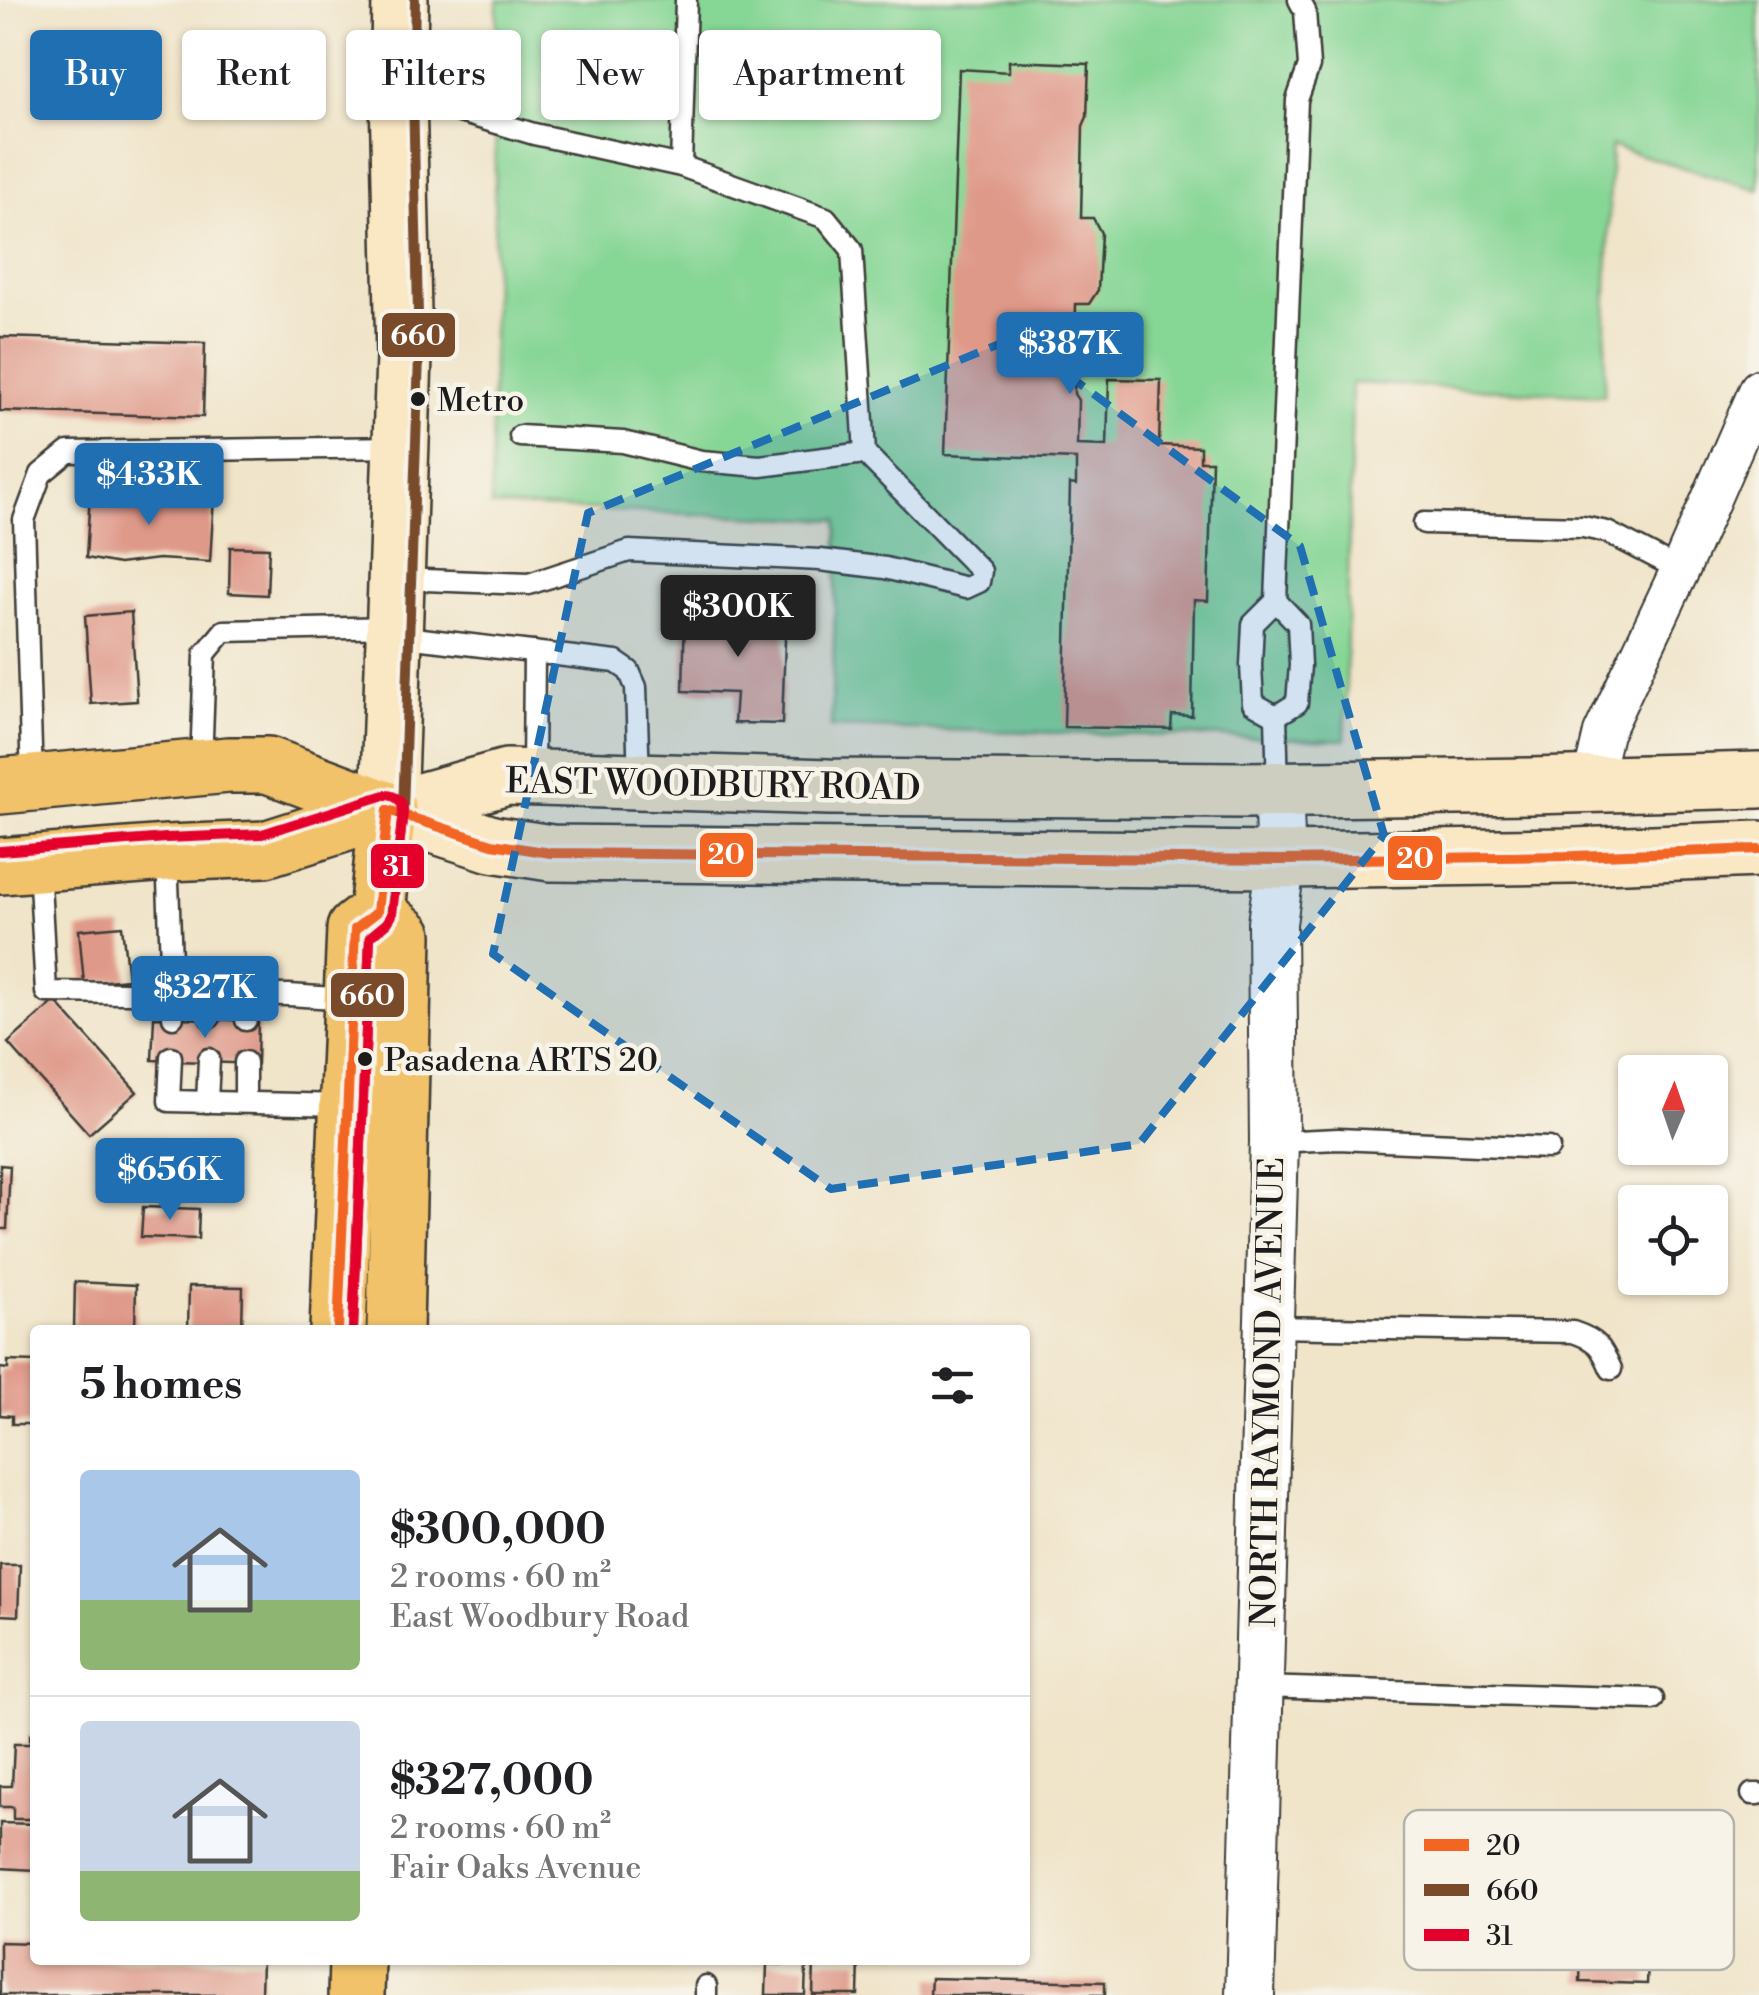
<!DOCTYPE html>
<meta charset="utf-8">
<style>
:root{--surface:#fff;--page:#f6f6f6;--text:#202124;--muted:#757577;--line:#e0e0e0;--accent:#1f6fb2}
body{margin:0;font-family:"Libre Bodoni",serif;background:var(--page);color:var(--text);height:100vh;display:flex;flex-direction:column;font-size:38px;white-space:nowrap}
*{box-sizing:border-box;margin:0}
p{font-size:32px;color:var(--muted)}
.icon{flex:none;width:55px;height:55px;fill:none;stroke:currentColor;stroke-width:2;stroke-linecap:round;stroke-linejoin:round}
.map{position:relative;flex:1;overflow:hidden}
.drawer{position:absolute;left:30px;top:1325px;width:1000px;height:640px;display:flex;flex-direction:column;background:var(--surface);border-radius:10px;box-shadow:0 2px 8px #0004}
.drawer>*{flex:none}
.hud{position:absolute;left:30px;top:30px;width:1000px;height:90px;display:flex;gap:20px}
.needle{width:65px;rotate:2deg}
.buttons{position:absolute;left:1618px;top:1055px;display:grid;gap:20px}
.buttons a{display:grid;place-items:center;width:110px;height:110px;border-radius:10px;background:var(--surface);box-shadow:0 2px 8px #0004;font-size:50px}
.price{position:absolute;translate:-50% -85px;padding:0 22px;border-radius:10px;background:var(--accent);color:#fff;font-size:32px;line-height:65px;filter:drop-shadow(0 2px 5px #0008)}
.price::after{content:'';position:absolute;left:50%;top:60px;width:30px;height:22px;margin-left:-15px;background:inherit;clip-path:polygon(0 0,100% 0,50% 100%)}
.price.on{background:#222;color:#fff}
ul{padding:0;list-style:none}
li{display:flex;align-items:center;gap:30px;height:250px;padding:0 50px}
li+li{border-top:2px solid var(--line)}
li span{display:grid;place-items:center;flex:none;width:280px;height:200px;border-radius:10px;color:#555}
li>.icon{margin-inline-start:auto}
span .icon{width:120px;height:120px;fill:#fffc;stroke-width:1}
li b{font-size:42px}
h2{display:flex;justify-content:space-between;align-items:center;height:120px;padding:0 50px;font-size:42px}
.chip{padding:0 35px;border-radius:10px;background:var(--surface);box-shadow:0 2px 8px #0004;font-size:35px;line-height:90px}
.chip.on{background:var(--accent);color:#fff}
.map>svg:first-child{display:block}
.green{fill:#86d695;stroke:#517958;stroke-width:2.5}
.building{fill:#df9989}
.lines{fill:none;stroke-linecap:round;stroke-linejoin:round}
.service-casing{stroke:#3c3a36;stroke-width:25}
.minor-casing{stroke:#3c3a36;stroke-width:42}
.tertiary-casing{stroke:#3c3a36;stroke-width:52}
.secondary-casing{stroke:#3c3a36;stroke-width:60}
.primary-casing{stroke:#3c3a36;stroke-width:60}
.service{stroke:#fff;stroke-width:20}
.minor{stroke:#fff;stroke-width:38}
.tertiary{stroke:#fff;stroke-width:48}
.secondary{stroke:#fae7c3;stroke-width:55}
.primary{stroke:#f2c26a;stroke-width:55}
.bus-1-casing{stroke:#f7f3e8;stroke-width:18}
.bus-2-casing{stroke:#f7f3e8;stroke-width:18}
.bus-3-casing{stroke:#f7f3e8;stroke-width:18}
.bus-1{stroke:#f26522;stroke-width:10}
.bus-2{stroke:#7a4b2a;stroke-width:10}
.bus-3{stroke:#e4002b;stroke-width:10}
.marked{fill:#1f6fb2;fill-opacity:0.2;stroke:#1f6fb2;stroke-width:8;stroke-dasharray:20 12;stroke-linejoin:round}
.bus-dot{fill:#1c1c1c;stroke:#f7f3e8;stroke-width:4}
.labels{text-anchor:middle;stroke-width:9;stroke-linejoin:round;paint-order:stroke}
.bus-label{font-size:32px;fill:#1c1c1c;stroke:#f7f3e8;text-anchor:start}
.street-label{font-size:35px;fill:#1c1c1c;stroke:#f7f3e8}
.key{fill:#f7f3e8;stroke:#b5b2ab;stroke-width:2.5}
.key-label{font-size:28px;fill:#1c1c1c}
.line-badge{stroke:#f7f3e8;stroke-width:4}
.badge-label{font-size:28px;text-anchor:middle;font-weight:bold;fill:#fff}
</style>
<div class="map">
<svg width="1759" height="1995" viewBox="0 0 1759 1995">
<rect width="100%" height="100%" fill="#f7f3e8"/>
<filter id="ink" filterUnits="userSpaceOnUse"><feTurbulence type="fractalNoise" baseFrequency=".01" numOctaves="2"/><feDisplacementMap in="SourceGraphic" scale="20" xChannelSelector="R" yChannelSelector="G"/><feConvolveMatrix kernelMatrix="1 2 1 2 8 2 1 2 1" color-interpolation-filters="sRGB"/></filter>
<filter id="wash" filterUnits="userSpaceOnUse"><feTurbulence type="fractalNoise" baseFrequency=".0048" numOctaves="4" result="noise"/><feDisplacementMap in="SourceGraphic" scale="40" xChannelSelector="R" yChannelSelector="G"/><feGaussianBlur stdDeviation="2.25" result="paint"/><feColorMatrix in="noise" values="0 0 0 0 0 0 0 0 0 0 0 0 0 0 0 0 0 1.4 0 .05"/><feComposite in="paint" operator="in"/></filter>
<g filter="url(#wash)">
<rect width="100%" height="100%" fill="#f0e4c9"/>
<path class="green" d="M497 0H1759V190L1611 146 1604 395 1352 383 1345 740 831 727 838 520 491 506Z"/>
<g id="blocks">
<g class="building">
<path d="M1009 61 1089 64 1087 117 1083 126 1081 218H1093L1101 233 1098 290 1089 304H1076L1074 394 1078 400 1077 445 1107 446 1109 379 1161 380 1159 445 1200 447V461H1212L1208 601 1194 600 1192 716 1172 715 1171 729 1064 727 1070 484 1076 485V459L945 454 959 69 1009 72Z"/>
<path d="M0 337 205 343 203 417 0 411Z"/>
<path d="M121 489 152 497H214L210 562 158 559 119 564 86 558 90 494Z"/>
<path d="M230 547 269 548 267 595 229 593Z"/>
<path d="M685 609 786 612 782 724 734 723 736 693 683 691Z"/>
<path d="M131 612 137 701 91 704 85 616Z"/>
<path d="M122 926 128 979 84 983 79 930Z"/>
<path d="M55 1001 137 1092 89 1134 8 1043Z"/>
<path d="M154 1017 258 1021 257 1064 152 1060Z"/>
<path d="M0 1165 10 1166 7 1229H0Z"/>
<path d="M143 1207 199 1209 198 1239 141 1237Z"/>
<path d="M75 1282 136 1285 135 1330H74Z"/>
<path d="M189 1286 243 1287 242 1330H188Z"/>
<path d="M8 1361 35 1362V1415H31V1424H12V1416L0 1415V1368L8 1369Z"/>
<path d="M0 1565H20L18 1616 0 1615Z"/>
<path d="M30 1734H35V1819H13V1807H0V1786H12L14 1744H30Z"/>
<path d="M0 1823 35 1824V1870L0 1868Z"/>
<path d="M1583 1888 1651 1890 1647 1984 1580 1982Z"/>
<path d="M0 1942 35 1943V1960H262L261 1995H0Z"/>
<path d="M814 1960H859L858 1995H813Z"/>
<path d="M767 1964 806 1965 805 1995H766Z"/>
<path d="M931 1978 1105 1982V1995H930Z"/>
</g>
</g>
</g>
<g filter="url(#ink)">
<use href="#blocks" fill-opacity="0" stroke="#3c3a36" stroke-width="2.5"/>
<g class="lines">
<defs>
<g id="service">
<path d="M681 166 686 0"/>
<path d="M520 436 623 442 701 461 760 466 865 453"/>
<path d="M1424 523 1583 527 1607 532 1680 570"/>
<path d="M399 579 529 584 629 551 820 560 885 568 966 588 979 582 981 571 865 453 852 250 826 218 681 166 534 134 399 94"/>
<path d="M397 636 616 662 629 671 636 687 639 779"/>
<path d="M1276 716 1253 703 1251 665 1253 624 1276 601 1297 100 1309 66 1305 11 1299 0"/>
<path d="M1276 716 1297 703 1300 665 1298 624 1276 601"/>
<path d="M1276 716 1278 789"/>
<path d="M201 765 205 654 224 631 393 627"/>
<path d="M533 776 534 652"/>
<path d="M32 781 24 520 41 474 68 452 399 447"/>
<path d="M167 854 173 1017"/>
<path d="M39 865 46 992 289 995 349 999"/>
<path d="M210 1017 211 994"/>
<path d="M246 1020 247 995"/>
<path d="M171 1057 169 1101 345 1105"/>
<path d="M245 1062V1102"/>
<path d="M207 1102 209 1059"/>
<path d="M1274 1142 1338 1139 1549 1148"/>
<path d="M1269 1327 1573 1332C1597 1340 1601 1346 1611 1369"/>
<path d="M1260 1687 1653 1699"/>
<path d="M1752 1794H1759"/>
<path d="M706 1995V1986"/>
</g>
<path id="minor" d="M1591 785 1603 733 1680 570 1759 389"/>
<path id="tertiary" d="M1250 1995 1274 1142 1272 923 1281 860 1278 789"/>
<g id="secondary">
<path d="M388 810 492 844 551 853 1281 860 1574 856 1759 849"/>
<path d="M388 810 507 777 829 787 1245 790 1531 786 1759 780"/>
<path d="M388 810 404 357 398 94 400 0"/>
</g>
<g id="primary">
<path d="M0 786 229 765H268L388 810"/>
<path d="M0 866 167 853 265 849 388 810"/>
<path d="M377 912 404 935 395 1330"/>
<path d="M338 1330 355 929 377 912 388 810"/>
<path d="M356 1995 357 1960"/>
</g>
</defs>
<use href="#service" class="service-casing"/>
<use href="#minor" class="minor-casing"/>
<use href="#tertiary" class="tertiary-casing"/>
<use href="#secondary" class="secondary-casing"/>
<use href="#primary" class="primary-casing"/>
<use href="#service" class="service"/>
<use href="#minor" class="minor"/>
<use href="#tertiary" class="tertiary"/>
<use href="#secondary" class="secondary"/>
<use href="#primary" class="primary"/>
<defs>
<g id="bus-1">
<path d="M388 810 492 844 551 853 1281 860 1574 856 1759 849"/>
<path d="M338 1330 355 929 377 912 388 810"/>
</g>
<path id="bus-2" d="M353 1330 370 937 387 923 391 917 403 811 419 357 413 94 415 0"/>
<path id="bus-3" d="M0 851 166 838 262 834 385 795C396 795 403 801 403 812L392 915 387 923 370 937 353 1330"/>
</defs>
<use href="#bus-1" class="bus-1-casing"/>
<use href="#bus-2" class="bus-2-casing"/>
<use href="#bus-3" class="bus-3-casing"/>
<use href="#bus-1" class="bus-1"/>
<use href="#bus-2" class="bus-2"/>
<use href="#bus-3" class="bus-3"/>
</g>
</g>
<path class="marked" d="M1016 337 1300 546 1384 835 1139 1144 831 1189 493 954 588 513Z"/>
<g class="bus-dot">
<circle cx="418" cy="399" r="9"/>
<circle cx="365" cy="1059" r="9"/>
</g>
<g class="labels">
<g class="bus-label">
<text x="437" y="411">Metro</text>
<text x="384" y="1071">Pasadena ARTS 20</text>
</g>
<g class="street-label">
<text transform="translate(713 784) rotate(1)" y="12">EAST WOODBURY ROAD</text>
<text transform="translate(1267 1392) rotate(-89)" y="12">NORTH RAYMOND AVENUE</text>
</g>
</g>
<rect x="1404" y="1810" width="330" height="160" rx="15" class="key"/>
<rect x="1424" y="1839" width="45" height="12" fill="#f26522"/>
<rect x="1424" y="1884" width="45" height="12" fill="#7a4b2a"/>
<rect x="1424" y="1929" width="45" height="12" fill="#e4002b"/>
<g class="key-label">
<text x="1486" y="1855">20</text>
<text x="1486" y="1900">660</text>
<text x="1486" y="1945">31</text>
</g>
<g class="line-badge">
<rect x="380" y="311" width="77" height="48" rx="10" fill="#7a4b2a"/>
<rect x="698" y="831" width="57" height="48" rx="10" fill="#f26522"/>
<rect x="1386" y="834" width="58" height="48" rx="10" fill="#f26522"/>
<rect x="369" y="842" width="57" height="48" rx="10" fill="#e4002b"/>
<rect x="329" y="971" width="77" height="48" rx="10" fill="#7a4b2a"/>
</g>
<g class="badge-label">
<text x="418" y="345">660</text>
<text x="726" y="864">20</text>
<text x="1415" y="868">20</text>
<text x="397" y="876">31</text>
<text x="367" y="1005">660</text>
</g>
</svg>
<div class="buttons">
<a><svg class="needle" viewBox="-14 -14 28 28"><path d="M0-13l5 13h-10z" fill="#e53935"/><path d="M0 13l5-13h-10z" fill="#757577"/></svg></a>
<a><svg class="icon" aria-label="locate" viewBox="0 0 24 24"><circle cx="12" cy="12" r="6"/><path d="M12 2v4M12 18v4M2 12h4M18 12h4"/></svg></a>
</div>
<b class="price" style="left:1070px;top:397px">$387K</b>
<b class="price" style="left:149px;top:528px">$433K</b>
<b class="price on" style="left:738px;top:660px">$300K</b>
<b class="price" style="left:205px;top:1041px">$327K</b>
<b class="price" style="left:170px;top:1223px">$656K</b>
<div class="hud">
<a class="chip on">Buy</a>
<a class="chip">Rent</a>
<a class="chip">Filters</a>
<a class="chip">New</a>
<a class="chip">Apartment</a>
</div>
<section class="drawer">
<h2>5 homes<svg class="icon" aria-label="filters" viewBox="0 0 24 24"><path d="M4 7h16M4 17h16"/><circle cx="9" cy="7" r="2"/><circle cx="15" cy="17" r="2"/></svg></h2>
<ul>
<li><span style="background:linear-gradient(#a9c7e8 65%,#8fb573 0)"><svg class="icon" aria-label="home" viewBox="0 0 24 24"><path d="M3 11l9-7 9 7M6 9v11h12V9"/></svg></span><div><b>$300,000</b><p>2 rooms · 60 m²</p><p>East Woodbury Road</p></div></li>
<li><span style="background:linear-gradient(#c9d6e8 75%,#8fb573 0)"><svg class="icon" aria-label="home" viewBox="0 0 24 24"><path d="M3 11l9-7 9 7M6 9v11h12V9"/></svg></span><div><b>$327,000</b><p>2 rooms · 60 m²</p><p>Fair Oaks Avenue</p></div></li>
</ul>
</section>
</div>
